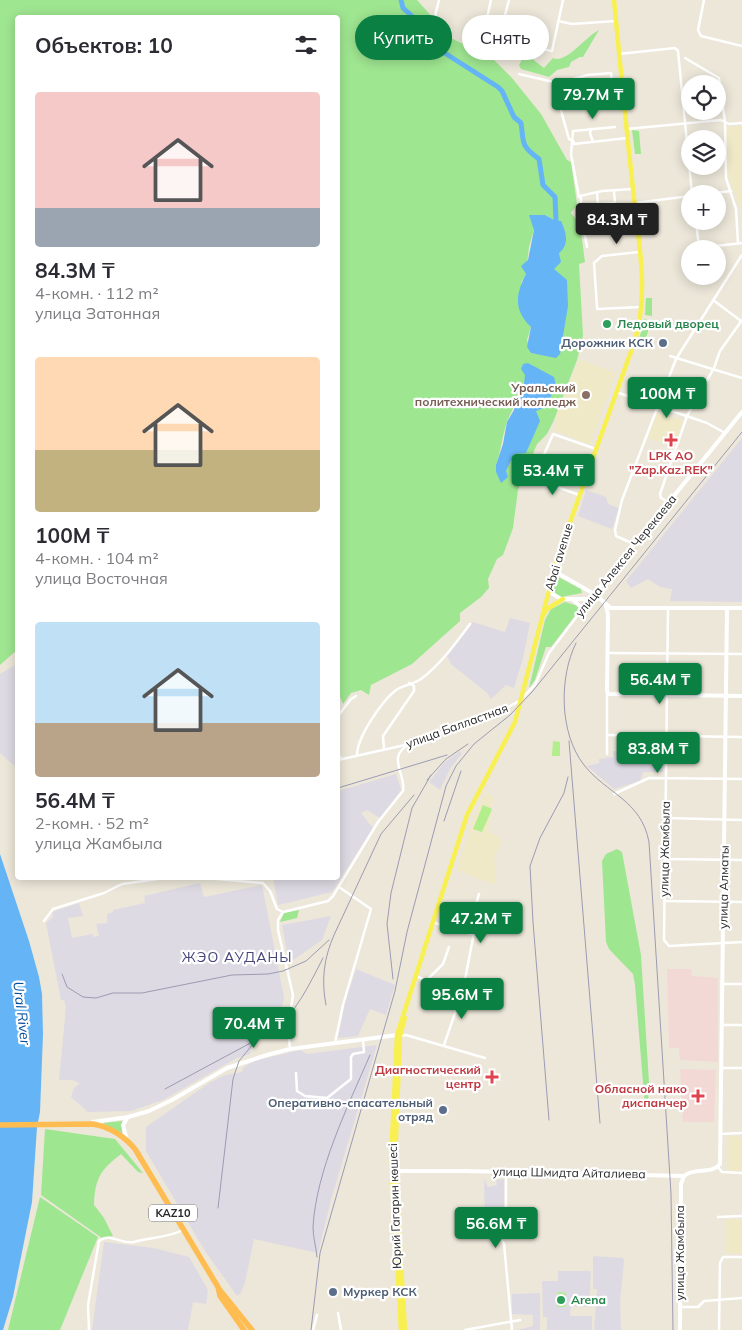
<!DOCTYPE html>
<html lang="ru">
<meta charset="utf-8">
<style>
:root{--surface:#fff;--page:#f2f2f3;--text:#2b2b33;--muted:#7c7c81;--accent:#0b8043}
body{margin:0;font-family:Mulish,sans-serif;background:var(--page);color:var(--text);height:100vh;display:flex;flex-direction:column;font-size:19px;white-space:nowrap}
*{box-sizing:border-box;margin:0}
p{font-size:16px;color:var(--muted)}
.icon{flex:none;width:28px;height:28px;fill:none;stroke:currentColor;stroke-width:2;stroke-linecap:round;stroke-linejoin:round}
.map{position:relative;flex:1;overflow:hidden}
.details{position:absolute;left:15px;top:15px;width:325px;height:865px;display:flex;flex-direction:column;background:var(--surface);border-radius:5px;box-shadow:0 2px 12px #0003}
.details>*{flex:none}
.top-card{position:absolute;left:355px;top:15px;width:311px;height:45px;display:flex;gap:10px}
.tools{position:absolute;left:681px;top:75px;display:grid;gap:10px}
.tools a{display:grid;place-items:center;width:45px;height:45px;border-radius:50%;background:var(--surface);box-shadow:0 2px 12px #0003;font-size:25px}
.price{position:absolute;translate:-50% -42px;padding:0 11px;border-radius:5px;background:var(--accent);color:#fff;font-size:16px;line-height:32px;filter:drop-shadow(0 1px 2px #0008)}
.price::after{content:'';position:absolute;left:50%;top:30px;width:15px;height:11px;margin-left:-8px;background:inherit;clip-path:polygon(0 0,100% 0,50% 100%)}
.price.current{background:#222;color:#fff}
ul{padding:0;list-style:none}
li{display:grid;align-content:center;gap:10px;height:265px;padding:0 20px}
li span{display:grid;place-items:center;height:155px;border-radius:5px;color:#555}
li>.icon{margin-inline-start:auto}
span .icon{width:90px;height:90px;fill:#fffc;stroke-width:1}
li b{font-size:21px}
h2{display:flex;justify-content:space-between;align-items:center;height:60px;padding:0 20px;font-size:21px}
.tag{padding:0 18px;border-radius:22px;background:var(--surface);box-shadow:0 2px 12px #0003;font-size:18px;line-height:45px}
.tag.current{background:var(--accent);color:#fff}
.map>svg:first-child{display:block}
.industrial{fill:#dedae3}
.education{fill:#efe9c7}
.medical{fill:#f3d9d5}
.green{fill:#9fe691;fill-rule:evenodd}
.pitch{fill:#b2ee8c}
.water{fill:#65b4f5}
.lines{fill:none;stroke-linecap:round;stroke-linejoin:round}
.river{stroke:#65b4f5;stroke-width:5}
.street{stroke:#fff;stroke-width:2.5}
.secondary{stroke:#fff;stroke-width:4}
.primary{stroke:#f8f051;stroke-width:4.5}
.highway{stroke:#ffbc50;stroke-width:5.5}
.rail{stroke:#9c9bb4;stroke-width:1}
.leisure-dot{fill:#2e9e5b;stroke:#fff;stroke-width:2}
.service-dot{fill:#5c6f8a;stroke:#fff;stroke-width:2}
.education-dot{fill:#8d6e63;stroke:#fff;stroke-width:2}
.health-dot{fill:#e0444e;stroke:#fff;stroke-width:2}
.labels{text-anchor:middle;stroke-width:4.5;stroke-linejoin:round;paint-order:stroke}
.shield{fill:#fff;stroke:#686868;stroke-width:1}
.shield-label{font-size:11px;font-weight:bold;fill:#282828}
.leisure-label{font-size:12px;font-weight:bold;fill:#27864d;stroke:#fff;text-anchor:start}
.service-label{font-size:12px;font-weight:bold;fill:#4e5e75;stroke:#fff;text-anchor:end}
.education-label{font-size:12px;font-weight:bold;fill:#785e54;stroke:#fff;text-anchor:end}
.health-label{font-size:12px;font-weight:bold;fill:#be3a42;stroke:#fff;text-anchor:end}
.street-label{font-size:12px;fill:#282828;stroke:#fff}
.neighbourhood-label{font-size:14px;letter-spacing:1px;fill:#47467b;stroke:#fff}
.water-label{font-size:14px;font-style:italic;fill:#064e9e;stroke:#fff}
</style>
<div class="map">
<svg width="742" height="1330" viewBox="0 0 742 1330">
<rect width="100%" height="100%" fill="#ece7d9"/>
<g class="industrial">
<path d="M742 438V602L670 601 672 589 660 587 648 579 631 588 626 581Z"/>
<path d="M586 490 606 497 608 504 619 508 612 529 578 516Z"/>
<path d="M510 618 530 623 523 658 514 688 506 685 491 699 487 693 451 664 447 656 473 622 505 632Z"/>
<path d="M17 664V768L0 753V674Z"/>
<path d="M630 740H649V758H664L663 772H643L640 781 614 789 587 766 599 763V759L613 757V751H620V754L631 753Z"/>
<path d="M460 751 462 754 451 767 440 790 429 782 444 763Z"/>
<path d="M396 774 401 790 380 818 367 810 361 813 373 828 332 892 278 905 273 878H338V791Z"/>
<path d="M200 883 204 897 262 885 284 997 280 1018 281 1026 252 1046 250 1054 237 1058 163 1100 131 1111 88 1112 71 1097 74 1088 80 1083 72 1080H59L66 1007 64 1000H61L46 923 53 917 52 912 79 903 83 916 68 918 72 938 92 934 94 937 99 936 96 924 107 923V914L113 912V910L145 903 144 896Z"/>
<path d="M331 916 322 940 289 963 282 925Z"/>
<path d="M356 969 395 985 386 1015 370 1009 358 1036 338 1038 345 1002Z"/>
<path d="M377 1045 331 1200 318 1253 254 1239 245 1283 240 1294 237 1296 205 1251 146 1151V1127L209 1083 225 1075 242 1072 243 1068 254 1061 300 1050 307 1054Z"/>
<path d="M484 1179 488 1187 497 1185 496 1180 504 1179V1219L496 1224 485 1226Z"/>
<path d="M104 1242 154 1248 189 1257 208 1290 206 1304 193 1302 188 1330H92Z"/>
<path d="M593 1256 623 1258 624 1261 620 1302 621 1330H594L597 1289H593Z"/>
<path d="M558 1271H591L589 1307 571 1306 570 1316H592V1330H547V1317H543L542 1281H558Z"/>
<path d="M540 1293V1330H517L533 1326V1315L512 1314V1294Z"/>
</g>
<g class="education">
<path d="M742 126V230V213L727 174 726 127Z"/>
<path d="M579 359 616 373 590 445 554 430 556 420 555 417Z"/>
<path d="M657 412 683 421 674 446 648 438Z"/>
<path d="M485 792 493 797 489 833 500 837 501 843 494 857 496 885 457 870 474 817Z"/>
<path d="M727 1136 742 1137V1171H727Z"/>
<path d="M726 1219H742V1254L726 1253Z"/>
</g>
<g class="medical">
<path d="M667 969H691L692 976 718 978V1062L680 1060 679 1048H669Z"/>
<path d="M680 1069 716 1070 714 1122H683Z"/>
</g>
<g class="green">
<path d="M0 0H417L451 38 493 59 512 78 541 114 567 160 571 162 577 204 571 213 580 224 585 262 579 264 583 336 577 360 554 420 547 434 537 444 518 490 513 528 503 555 497 559 488 579 489 588 481 597 460 613V621L412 664 371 685 369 695 361 690 351 693 343 704 338 692V18H18V649L0 665ZM545 215 556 221 559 253 553 269 546 355 531 353 527 340 531 327 521 283 526 274 529 247 534 230ZM528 363 534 367 536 411 505 471 496 465C501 451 502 436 507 422 510 413 514 410 515 400L523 392Z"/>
<path d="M599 30 583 57H580L571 62 569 67 557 70 549 77 521 69 519 65 524 56 531 58 544 68 553 58C566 64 584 38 599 30Z"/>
<path d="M632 130 639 131 641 154H635Z"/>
<path d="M646 298H652V316L645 315Z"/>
<path d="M644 319 651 321 644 345 639 340Z"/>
<path d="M556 576 581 589 582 593 561 597 552 593 551 589Z"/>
<path d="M565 602 578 606V612L551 647H546L535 680 529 688 545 620 551 609Z"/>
<path d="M617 849 622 852 641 955 649 1083 648 1102 645 1107 635 985 633 974 609 949 606 942 602 861 606 854Z"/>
<path d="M299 910 297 918 280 922 284 913Z"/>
<path d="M122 1121V1134L103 1123Z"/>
<path d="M45 1129 115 1139 143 1173 138 1172 121 1154C100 1170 95 1179 94 1205L104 1218 113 1236 102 1238 41 1195Z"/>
<path d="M40 1197 98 1237 60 1330H8Z"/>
</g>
<g class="pitch">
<path d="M553 741 560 742V756H552Z"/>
<path d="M483 805 492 809 482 832 473 829Z"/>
<path d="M558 1292 566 1293 565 1307H557Z"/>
</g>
<g class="water">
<path d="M529 215H545L556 221H561C566 232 570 244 559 253L561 262 554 269 567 280 568 306 560 354 556 358 531 353 527 347 531 327C514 311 515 295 526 274L521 266 528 260 534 230Z"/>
<path d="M528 363 554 377 556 385 546 407 536 411 540 421 526 453 514 454 506 471 508 477 501 483 496 472V465L503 444 507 422 514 410 515 400 523 392 525 375 521 369 523 364Z"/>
<path d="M0 854 29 941 39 977 42 994 43 1034 40 1112 37 1127 32 1202 13 1297 3 1330H0Z"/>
</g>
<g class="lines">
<path class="river" d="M401 0 403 8 413 17 419 32 425 33 429 43 498 87 502 91 514 117 521 123C524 143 520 145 539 159L543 185 555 197 556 221"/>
<g class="street">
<path d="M439 0 435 16 447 25"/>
<path d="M491 0 481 45 496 49 509 0"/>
<path d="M704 0 698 30 701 36 742 46"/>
<path d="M558 21 572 24 616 21"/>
<path d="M500 40 552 51 563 0"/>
<path d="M619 54 675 48 678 51 692 194"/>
<path d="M685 58 719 78 725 122 726 178 736 209 738 244"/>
<path d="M519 74 558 83 588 75 611 73 612 82H621"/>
<path d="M558 83C556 98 565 124 569 139L574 142"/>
<path d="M591 129 590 133 593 142"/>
<path d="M627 129 721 120 729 124 742 123"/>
<path d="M574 144 627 138"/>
<path d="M707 194 731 191"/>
<path d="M580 196 602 191 633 189"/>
<path d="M635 203 690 196"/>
<path d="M598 204 615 203 614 191"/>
<path d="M590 206 598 204 597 193"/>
<path d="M696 221 699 247"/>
<path d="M587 247 581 214V198L579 197 571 154 573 131 615 127"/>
<path d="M699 248 742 243"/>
<path d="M713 300 741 321"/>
<path d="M597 307 594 263 602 256 639 252"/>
<path d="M597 309 641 307"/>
<path d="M670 356 742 378"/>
<path d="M616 392 707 423 725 433"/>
<path d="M579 495 552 485 551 479 539 473 540 464 553 434 596 449"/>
<path d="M668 502 661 498 660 494 687 416 714 368 720 351 742 320"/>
<path d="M634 544 616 536 615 530 622 500 676 359 742 255"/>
<path d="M668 609 664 940 669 946 742 942"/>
<path d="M608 653 742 654"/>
<path d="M523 697 535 685 549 653 590 599"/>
<path d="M338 716 351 699 356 696"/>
<path d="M607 735 742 737"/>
<path d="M411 743 498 713 519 701"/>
<path d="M384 749 383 736 414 691V686L409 683"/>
<path d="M338 754 341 759"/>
<path d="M607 754V693"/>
<path d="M357 755C357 737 382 701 396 690 404 685 414 684 421 679 440 665 456 643 470 624"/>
<path d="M338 760 405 745"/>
<path d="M614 794 649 778 742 779"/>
<path d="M666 818 742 820"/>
<path d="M665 859 742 860"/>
<path d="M205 878 263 883 270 891 277 909 283 912"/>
<path d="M664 901 742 902"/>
<path d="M44 921 53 909 104 893 122 884 165 878"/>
<path d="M432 922 474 935"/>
<path d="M417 977 500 1000"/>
<path d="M427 980 443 964 449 947"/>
<path d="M722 984H742"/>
<path d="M722 1025H742"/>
<path d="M401 1036 406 1035 485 1058"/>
<path d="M335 1043 343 1005 371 909 339 887"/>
<path d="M444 1045 463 990 477 917 473 915 479 894"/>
<path d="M290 1049 288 1028 293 995 278 930V920L283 912 328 901 333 896 378 822 403 791C406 772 385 757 411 743"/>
<path d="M721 1068H742"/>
<path d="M296 1073 297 1091 305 1096 327 1098 351 1079V1057L353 1054 364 1052 363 1040"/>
<path d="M720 1134 742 1133"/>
<path d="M718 1167 722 1172 742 1173"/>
<path d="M506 1173V1218L504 1222 499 1225 500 1237 504 1244 512 1330"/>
<path d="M718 1217 742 1216"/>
<path d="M681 1307H698L704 1301 742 1298"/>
<path d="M338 1313 341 1330"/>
<path d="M89 1330 88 1305 99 1241C110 1232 122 1245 134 1242 150 1237 168 1238 183 1230"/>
<path d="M313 1330 317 1315"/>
<path d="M465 1330 520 1320"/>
<path d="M719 1330 720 1263 723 1257H742"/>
</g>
<g class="secondary">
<path d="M554 567 561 575 594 594 611 608H742"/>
<path d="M548 591 561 599H593"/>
<path d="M591 598 742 412"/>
<path d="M572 599 581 607 580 613"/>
<path d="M606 606 608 614 607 691 609 694 742 696"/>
<path d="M93 1122 128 1117 149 1111 172 1100 227 1068 267 1055 290 1049 397 1035"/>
<path d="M127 1140 123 1125 128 1117"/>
<path d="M395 1171H463L684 1176C695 1167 711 1175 720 1164L727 608"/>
<path d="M680 1330 681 1184 684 1176"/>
</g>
<g class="primary">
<path d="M543 615 547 609 563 599"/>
<path d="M405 1018 400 1036 395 1162 405 1330"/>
<path d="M401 1330 391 1162 397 1035 467 815 515 722 558 556 634 343C650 294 638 240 633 189 626 126 620 63 614 0"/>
</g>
<g class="highway">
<path d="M0 1125 93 1124C110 1127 124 1136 135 1149L218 1287 220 1296 244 1330"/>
<path d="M219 1289 252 1330"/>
</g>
<g class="rail">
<path d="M576 643C559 677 559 733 584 765 607 794 641 800 649 842L671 1194 673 1330"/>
<path d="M569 741 600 1123"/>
<path d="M427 780 446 759 468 744"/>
<path d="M338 788 447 755"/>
<path d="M444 821 461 771"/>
<path d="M62 974 67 987 83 997 96 998 113 993H142L232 975 268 974 283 971 306 961 329 940"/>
<path d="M393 979 387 924 391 893 412 808 431 775"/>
<path d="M326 1005C321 980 324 958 334 935L381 834 414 795"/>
<path d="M165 1089 271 1032C296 1014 309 985 323 958"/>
<path d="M549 1120 533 922 530 866 540 838 564 793 568 777"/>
<path d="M218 1208 233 1079 239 1061 253 1044"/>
<path d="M317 1257C316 1247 313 1237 313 1227 316 1171 348 1106 370 1055"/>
<path d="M311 1330 320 1253 395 991 407 932 446 786 456 766 474 744 510 715 532 692 742 432"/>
</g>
</g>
<g class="leisure-dot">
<circle cx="607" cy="324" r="5"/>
<circle cx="561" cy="1300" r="5"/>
</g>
<g class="service-dot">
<circle cx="663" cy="343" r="5"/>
<circle cx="443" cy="1110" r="5"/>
<circle cx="333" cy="1292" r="5"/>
</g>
<circle class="education-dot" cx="586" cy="395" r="5"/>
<g class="health-dot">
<path d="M668.5 432.5h5v5h5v5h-5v5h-5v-5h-5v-5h5z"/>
<path d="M489.5 1069.5h5v5h5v5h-5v5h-5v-5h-5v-5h5z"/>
<path d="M695.5 1088.5h5v5h5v5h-5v5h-5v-5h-5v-5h5z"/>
</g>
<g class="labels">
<rect class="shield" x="149" y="1204.5" width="48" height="17" rx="4"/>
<g class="shield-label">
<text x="173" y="1217">KAZ10</text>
</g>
<g class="leisure-label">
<text x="617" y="328">Ледовый дворец</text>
<text x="571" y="1304">Arena</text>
</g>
<g class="service-label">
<text x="653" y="347">Дорожник КСК</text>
<text x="433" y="1107">Оперативно-спасательный<tspan x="433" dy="14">отряд</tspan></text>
<text x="343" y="1296" text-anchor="start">Муркер КСК</text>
</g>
<g class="education-label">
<text x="576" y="392">Уральский<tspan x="576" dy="14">политехнический колледж</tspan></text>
</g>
<g class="health-label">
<text x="671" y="460" text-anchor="middle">LPK AO<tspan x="671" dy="14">"Zap.Kaz.REK"</tspan></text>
<text x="481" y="1074">Диагностический<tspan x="481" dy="14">центр</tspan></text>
<text x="687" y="1093">Обласной нако<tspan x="687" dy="14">диспанчер</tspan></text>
</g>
<g class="street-label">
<text transform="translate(626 556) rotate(-51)" y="4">улица Алексея Черекаева</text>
<text transform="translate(559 557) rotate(-73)" y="4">Abai avenue</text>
<text transform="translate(457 726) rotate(-20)" y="4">улица Балластная</text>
<text transform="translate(665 849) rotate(-89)" y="4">улица Жамбыла</text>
<text transform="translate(724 887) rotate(-89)" y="4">улица Алматы</text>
<text transform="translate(569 1173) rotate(1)" y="4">улица Шмидта Айталиева</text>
<text transform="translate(395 1206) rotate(-92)" y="4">Юрий Гагарин көшесі</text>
<text transform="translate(680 1253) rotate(-90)" y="4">улица Жамбыла</text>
</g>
<g class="neighbourhood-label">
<text x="237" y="962">ЖЭО АУДАНЫ</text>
</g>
<g class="water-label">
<text transform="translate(22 1013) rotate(83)" y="5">Ural River</text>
</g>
</g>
</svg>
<div class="tools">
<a><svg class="icon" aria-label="locate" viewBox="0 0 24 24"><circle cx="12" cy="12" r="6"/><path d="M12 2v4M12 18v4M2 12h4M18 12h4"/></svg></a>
<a><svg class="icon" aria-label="layers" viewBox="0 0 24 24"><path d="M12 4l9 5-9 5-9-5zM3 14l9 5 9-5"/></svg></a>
<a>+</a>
<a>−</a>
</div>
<b class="price" style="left:593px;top:120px">79.7M ₸</b>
<b class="price current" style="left:617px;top:245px">84.3M ₸</b>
<b class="price" style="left:667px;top:419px">100M ₸</b>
<b class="price" style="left:553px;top:496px">53.4M ₸</b>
<b class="price" style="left:660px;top:705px">56.4M ₸</b>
<b class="price" style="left:658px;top:774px">83.8M ₸</b>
<b class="price" style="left:481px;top:944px">47.2M ₸</b>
<b class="price" style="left:462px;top:1020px">95.6M ₸</b>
<b class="price" style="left:254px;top:1049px">70.4M ₸</b>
<b class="price" style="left:496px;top:1249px">56.6M ₸</b>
<div class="top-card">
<a class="tag current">Купить</a>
<a class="tag">Снять</a>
</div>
<section class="details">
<h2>Объектов: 10<svg class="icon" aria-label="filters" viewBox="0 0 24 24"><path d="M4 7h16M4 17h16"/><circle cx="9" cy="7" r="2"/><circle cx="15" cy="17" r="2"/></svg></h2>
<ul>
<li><span style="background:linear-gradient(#f6c9c9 75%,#9aa5b1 0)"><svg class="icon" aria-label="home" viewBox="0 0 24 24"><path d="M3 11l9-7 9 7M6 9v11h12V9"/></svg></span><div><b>84.3M ₸</b><p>4-комн. · 112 m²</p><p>улица Затонная</p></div></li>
<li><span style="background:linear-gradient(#ffd9b3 60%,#c2b280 0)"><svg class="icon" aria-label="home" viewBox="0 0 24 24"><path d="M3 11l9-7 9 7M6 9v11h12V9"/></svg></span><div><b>100M ₸</b><p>4-комн. · 104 m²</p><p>улица Восточная</p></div></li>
<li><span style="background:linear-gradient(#bfe0f5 65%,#b9a48a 0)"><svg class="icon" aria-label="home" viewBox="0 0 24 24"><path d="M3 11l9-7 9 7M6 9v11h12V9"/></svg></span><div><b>56.4M ₸</b><p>2-комн. · 52 m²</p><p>улица Жамбыла</p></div></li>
</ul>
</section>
</div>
